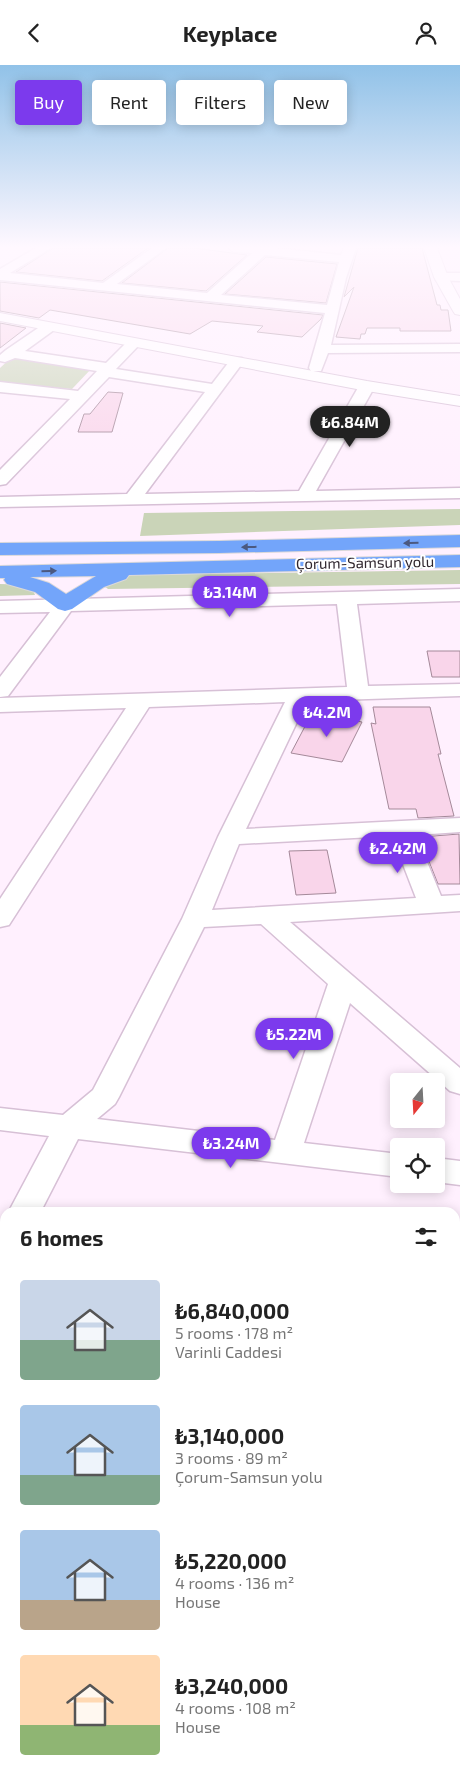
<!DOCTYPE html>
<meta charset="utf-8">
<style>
:root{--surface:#fff;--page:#f6f6f6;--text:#222;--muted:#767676;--accent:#7c3aed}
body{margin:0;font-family:"Exo 2",sans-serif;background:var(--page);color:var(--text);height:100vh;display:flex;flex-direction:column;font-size:19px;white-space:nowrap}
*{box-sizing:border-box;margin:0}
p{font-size:16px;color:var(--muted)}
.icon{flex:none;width:28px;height:28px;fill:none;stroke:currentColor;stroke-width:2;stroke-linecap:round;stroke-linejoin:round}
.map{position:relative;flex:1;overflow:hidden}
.drawer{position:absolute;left:0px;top:1142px;width:460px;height:571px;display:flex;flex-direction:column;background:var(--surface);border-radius:15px 15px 0 0;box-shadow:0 2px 12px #0003}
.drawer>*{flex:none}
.hud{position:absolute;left:15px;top:15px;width:430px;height:45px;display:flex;gap:10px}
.needle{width:32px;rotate:198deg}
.tools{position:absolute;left:390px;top:1008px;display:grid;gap:10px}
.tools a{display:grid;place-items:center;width:55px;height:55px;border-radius:5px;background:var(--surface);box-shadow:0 2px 12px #0003;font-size:25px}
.price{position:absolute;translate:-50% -42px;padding:0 11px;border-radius:18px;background:var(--accent);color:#fff;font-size:16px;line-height:32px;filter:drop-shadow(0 1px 2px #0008)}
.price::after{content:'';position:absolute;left:50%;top:30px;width:15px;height:11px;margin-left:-8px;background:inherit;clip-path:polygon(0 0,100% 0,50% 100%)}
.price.active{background:#222;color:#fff}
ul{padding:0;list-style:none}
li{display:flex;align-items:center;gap:15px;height:125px;padding:0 20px}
li span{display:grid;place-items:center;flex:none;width:140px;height:100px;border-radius:5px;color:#555}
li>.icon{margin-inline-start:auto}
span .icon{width:60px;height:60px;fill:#fffc;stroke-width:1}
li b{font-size:21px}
h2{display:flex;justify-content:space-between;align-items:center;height:60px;padding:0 20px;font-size:21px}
.chip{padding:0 18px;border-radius:5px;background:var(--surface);box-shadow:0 2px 12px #0003;font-size:18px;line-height:45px}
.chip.active{background:var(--accent);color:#fff}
header{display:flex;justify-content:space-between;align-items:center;height:65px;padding:0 20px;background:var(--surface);font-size:22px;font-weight:700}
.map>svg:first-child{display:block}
.green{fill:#cad4b8}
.building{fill:#f9d5ea;stroke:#a48999}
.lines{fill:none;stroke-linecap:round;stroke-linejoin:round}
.street-casing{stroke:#d7c0d6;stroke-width:3}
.secondary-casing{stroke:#d7c0d6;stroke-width:2}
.highway-casing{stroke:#dad8da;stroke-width:2}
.street{fill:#fff;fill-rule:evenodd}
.secondary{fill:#fff;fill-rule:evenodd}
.highway{fill:#73a5fa;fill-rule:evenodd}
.oneway{fill:#4b5980}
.labels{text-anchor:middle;stroke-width:4;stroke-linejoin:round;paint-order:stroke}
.far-street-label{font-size:15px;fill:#30272f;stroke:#fff}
</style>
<header><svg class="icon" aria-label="back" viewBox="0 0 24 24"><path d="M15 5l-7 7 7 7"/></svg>Keyplace<svg class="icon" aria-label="person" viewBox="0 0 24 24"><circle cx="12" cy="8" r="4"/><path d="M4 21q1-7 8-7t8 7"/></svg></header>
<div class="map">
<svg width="460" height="1713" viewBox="0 0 460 1713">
<rect width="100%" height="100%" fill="#fff0fe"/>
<g class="green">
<path d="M12 292 92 303 72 324 0 318V303Z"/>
<path d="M460 444V460L140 471 144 448Z"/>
<path d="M460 505V519L108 524 103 520 132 510Z"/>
<path d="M0 519 31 520 35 530 0 531Z"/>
<path d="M5 1570V1709H455V1681L460 1687V1713H0V1583Z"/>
</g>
<g class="building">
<path d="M53 183H148L102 216 16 207Z"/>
<path d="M168 183H194L247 190 206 226 122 218Z"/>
<path d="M358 183H422L437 240H440L441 245H448L451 266H400V263H367L365 269H361L360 274 336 272 354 222 344 232Z"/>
<path d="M266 192 337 199 326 238 225 229Z"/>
<path d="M0 217 323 250 321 254 302 272 257 267 263 261 212 256 190 269 50 245 39 253 0 246Z"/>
<path d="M0 258 26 263 0 283Z"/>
<path d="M108 327 123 328 112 367H78L84 349H90Z"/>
<path d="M427 586H460V612H432Z"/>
<path d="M373 642H430L441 689H438L454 751 418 753 416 744H389L371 658 376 659Z"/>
<path d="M312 648 362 657 342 697 291 688Z"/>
<path d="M459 769 460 819H438L424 784 421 772Z"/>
<path d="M327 785 336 828 296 830 289 786Z"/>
</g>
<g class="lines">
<defs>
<g id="street">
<path d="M36 183H51L10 208 103 218 152 183H166L117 219 207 228 252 188 234 187 228 183H275L341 190 344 183H356L346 213 331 280 460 279V287L328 288 321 306H311L309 303 325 248 0 215V204ZM265 190 339 197 327 240 221 230Z"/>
<path d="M441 208H460V216L436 215 435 212 436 209Z"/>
<path d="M49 258 56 262 54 265 25 286 106 298 129 275H139L141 278 116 304 212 319 232 293H242L244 296 145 429 299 426 359 321 362 318H372L375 321 316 426 460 423V433L0 442V432L127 429 205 327 109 312 6 419 0 420V405L70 334 0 327V317L78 326 97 306 15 293 5 297 0 296V290L6 285 44 259Z"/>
<path d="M460 524V536L357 539 368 621 460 619V631L307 636 246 764 460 753V767L416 770 441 831 460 830V846L290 857 460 1003V1029L450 1026 350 938 304 1078 399 1089V1112L78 1074 40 1148H8L49 1071 0 1065V1043L63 1050 93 1025 182 854 218 772 285 637 149 642 9 860 0 862V834L126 643 0 647V633L347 622 337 539 71 546 8 631 0 632V612L50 547 0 548V536ZM392 771 416 833 212 845 239 779ZM261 859 328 919 275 1075 97 1054 115 1039 119 1032 204 862Z"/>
<path d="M436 1093 460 1096V1120L436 1117Z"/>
<path d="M5 1171V1204L0 1206V1173Z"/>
<path d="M0 1235 5 1236V1264L0 1263Z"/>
<path d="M455 1318 460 1319V1349L455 1348Z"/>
<path d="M0 1507 5 1509V1547L0 1545Z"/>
<path d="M455 1624 460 1625V1667L455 1666Z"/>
</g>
<g id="secondary">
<path d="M424 183H437L448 212 460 234V250L455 249 453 246 434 212Z"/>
<path d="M0 248 367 316 460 331V341L367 326 0 256Z"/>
</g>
<g id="highway">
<path d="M460 470V482L219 488 0 490V478L219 476Z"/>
<path d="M460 490V502L129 510 126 514 104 522 72 544 65 546 58 544 35 527 7 519 4 515 5 513H0V501ZM96 511 66 529 49 518 30 512Z"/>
</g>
</defs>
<use href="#street" class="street-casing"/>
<use href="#secondary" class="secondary-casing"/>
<use href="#highway" class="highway-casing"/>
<use href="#street" class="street"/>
<use href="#secondary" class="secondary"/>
<use href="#highway" class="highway"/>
</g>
<defs><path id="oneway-solid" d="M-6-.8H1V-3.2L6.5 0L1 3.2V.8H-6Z" transform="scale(1.25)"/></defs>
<g class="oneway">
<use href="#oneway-solid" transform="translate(411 478) rotate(179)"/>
<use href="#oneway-solid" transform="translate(249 482) rotate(179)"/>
<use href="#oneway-solid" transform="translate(49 506) rotate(-1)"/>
</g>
<linearGradient id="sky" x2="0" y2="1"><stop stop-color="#91c2e8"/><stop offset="0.43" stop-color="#fff8ff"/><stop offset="1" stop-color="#fff8ff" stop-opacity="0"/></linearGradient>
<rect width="460" height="423" fill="url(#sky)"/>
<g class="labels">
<g class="far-street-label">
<text transform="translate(365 498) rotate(-1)" y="5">Çorum-Samsun yolu</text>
</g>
</g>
</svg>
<div class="tools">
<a><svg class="needle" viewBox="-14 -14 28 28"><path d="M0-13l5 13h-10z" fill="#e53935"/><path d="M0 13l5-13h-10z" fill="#767676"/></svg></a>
<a><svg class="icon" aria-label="locate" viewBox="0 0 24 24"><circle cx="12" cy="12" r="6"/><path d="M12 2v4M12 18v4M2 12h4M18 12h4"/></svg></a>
</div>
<b class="price active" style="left:350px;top:383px">₺6.84M</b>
<b class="price" style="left:230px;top:553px">₺3.14M</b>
<b class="price" style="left:327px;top:673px">₺4.2M</b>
<b class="price" style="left:398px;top:809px">₺2.42M</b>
<b class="price" style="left:294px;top:995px">₺5.22M</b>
<b class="price" style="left:231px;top:1104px">₺3.24M</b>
<div class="hud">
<a class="chip active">Buy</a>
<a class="chip">Rent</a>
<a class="chip">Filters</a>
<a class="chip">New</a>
</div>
<section class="drawer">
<h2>6 homes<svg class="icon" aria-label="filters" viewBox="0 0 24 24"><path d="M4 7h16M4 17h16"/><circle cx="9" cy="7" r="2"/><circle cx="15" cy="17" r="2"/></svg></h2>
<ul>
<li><span style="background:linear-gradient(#c9d6e8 60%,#7fa58c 0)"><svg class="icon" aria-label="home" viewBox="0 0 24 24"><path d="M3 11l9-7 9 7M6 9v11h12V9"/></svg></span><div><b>₺6,840,000</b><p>5 rooms · 178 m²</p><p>Varinli Caddesi</p></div></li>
<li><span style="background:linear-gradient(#a9c7e8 70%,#7fa58c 0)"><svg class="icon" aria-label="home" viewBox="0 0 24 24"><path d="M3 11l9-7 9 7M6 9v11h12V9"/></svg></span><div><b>₺3,140,000</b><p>3 rooms · 89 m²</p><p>Çorum-Samsun yolu</p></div></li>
<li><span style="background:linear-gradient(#a9c7e8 70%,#b9a48a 0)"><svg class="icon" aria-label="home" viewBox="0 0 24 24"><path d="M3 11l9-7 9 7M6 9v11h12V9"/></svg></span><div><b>₺5,220,000</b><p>4 rooms · 136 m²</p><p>House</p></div></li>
<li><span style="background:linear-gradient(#ffd9b3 70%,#8fb573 0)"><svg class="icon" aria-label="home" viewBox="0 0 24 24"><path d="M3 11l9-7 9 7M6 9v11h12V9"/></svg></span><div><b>₺3,240,000</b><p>4 rooms · 108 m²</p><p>House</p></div></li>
</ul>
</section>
</div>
